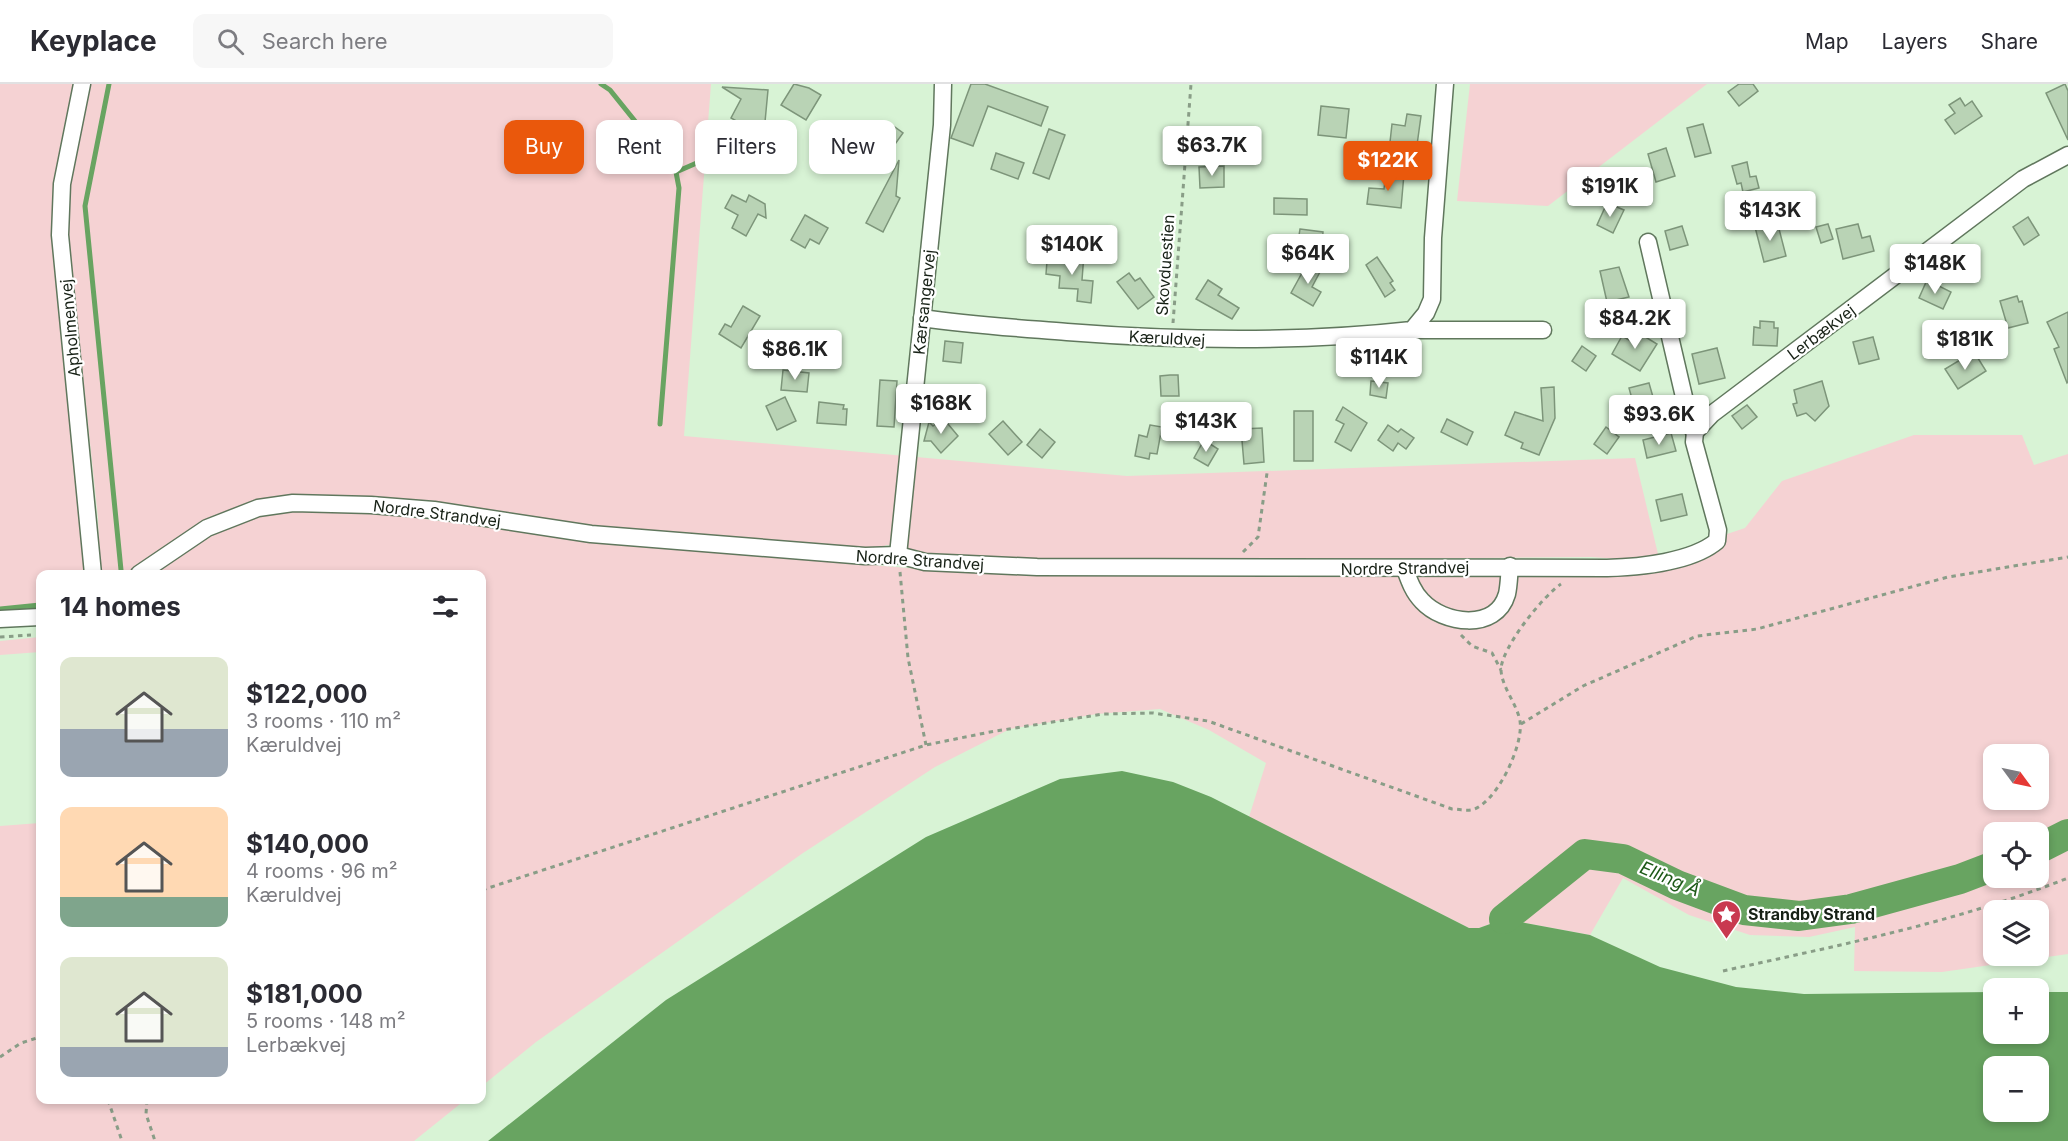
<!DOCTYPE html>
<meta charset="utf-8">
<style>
:root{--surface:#fff;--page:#f7f7f7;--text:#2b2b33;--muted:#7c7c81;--line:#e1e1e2;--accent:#ea580c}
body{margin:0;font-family:Inter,sans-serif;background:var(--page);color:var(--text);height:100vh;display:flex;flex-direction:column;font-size:22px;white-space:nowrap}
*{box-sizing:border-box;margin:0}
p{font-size:20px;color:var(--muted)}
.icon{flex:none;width:33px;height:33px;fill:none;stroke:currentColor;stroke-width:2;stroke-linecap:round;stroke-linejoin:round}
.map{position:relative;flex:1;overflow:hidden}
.panel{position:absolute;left:36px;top:486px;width:450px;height:534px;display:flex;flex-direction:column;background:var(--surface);border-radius:12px;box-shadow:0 3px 9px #0003}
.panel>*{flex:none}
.hud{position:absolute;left:504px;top:36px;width:570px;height:54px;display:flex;gap:12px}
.needle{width:39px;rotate:123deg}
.buttons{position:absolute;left:1983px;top:660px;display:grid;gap:12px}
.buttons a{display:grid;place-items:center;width:66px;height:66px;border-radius:12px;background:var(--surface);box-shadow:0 3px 9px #0003;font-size:30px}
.price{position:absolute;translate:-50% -51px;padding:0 14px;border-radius:6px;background:#fff;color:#222;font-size:20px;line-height:39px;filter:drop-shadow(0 2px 3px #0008)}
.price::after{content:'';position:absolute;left:50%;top:36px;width:18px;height:14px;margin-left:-9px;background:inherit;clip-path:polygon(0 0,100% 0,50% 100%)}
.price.current{background:var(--accent);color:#fff}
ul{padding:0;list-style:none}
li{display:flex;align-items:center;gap:18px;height:150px;padding:0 24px}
li span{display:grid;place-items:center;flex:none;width:168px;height:120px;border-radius:12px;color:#555}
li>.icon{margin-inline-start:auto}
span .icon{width:72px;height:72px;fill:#fffc;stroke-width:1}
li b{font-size:26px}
h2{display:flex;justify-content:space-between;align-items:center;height:72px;padding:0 24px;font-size:26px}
.chip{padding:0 21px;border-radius:12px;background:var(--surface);box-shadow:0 3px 9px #0003;font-size:21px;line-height:54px}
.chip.current{background:var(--accent);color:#fff}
header{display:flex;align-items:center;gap:36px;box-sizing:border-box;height:84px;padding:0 30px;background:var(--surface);border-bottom:2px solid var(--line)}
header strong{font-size:28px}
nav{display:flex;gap:33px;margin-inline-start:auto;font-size:21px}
.search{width:420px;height:54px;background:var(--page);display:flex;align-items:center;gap:15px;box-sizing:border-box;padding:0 21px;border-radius:12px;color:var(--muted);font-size:22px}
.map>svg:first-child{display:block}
.green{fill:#f5d2d3;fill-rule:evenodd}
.water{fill:#68a461;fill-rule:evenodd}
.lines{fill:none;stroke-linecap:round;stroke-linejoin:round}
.stream{stroke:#68a461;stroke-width:5}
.river{stroke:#68a461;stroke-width:30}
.building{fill:#b9d3b5;stroke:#7d957a;stroke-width:1.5}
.minor-casing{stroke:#60775d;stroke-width:19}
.path{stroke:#899d87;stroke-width:3;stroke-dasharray:4.5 4.5;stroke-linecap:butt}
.minor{stroke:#fff;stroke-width:16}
.labels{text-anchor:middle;stroke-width:4.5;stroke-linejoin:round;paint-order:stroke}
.street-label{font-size:16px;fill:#172116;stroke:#fff}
.poi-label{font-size:16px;font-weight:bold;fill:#172116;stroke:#fff;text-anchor:start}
.water-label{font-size:18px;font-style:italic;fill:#1c5916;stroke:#fff}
</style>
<header>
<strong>Keyplace</strong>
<div class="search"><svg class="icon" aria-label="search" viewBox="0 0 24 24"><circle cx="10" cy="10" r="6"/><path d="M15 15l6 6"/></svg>Search here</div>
<nav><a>Map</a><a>Layers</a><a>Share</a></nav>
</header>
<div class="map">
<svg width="2068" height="1057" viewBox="0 0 2068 1057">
<rect width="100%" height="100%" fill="#d8f3d5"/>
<g class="green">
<path d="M0 0H75L62 58 87 490H40V527L0 529Z"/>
<path d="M87 0H711L684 352 1127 392 1635 374 1658 470 1635 476 1591 473 1037 478 915 471 907 463 886 461 876 467 593 444 290 413 157 470 130 490H100L98 434 68 152V105Z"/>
<path d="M1470 0H1707L1548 122 1457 117Z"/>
<path d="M1914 351H2022L2034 381 2068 370V870L1942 888 1854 887 1855 843 1809 853 1750 851 1689 831 1623 794 1590 851 1504 835 1479 844H1469L1249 733 1266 679 1209 646 1160 625 1097 630 1010 645 935 683 803 769 536 958 482 1002V490H153L207 453 247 434 305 426 370 428 591 456 907 484 1044 488 1300 487 1413 493 1646 490 1708 474 1722 464 1724 451 1745 444 1782 397ZM1994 670H2038V716H1994ZM1994 748H2038V794H1994ZM1994 826H2038V872H1994Z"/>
<path d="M40 553V568L0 571V557Z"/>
<path d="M40 739V1016H465L414 1057H0V742Z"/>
</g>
<path class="water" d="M1122 687 1173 698 1211 713 1469 844H1479L1504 835 1590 851 1660 883 1736 903 1804 910 1993 908 1994 950H2038L2039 908H2068V1057H488L666 916 926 753 1060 695ZM1994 982H2038V1028H1994Z"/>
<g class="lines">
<g class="stream">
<path d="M109 0 85 122 121 486"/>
<path d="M601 0 610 6 676 88 679 104 660 340"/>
<path d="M676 88 699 78"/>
<path d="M0 525 40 521"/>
</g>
<g class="river">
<path d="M2038 765 2068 750"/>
<path d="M1504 835 1585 770 1623 775 1677 801 1744 826 1799 832 1851 825 1960 795 1994 782"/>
</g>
</g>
<g class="building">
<path d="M794 0 809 4 821 11 806 36 781 21Z"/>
<path d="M971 0H985L1048 23 1041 42 988 22 973 62 951 54Z"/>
<path d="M1739 0H1753L1758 7 1739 22 1728 8Z"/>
<path d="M2065 0 2068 7V56L2046 9Z"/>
<path d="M722 3 768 6 765 38 756 37 752 46 731 34 741 15Z"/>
<path d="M1960 14 1965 22 1972 17 1982 32 1955 50 1945 36 1955 29 1949 21Z"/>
<path d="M1321 22 1349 25 1346 54 1318 51Z"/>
<path d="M1407 30 1421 32 1417 61 1390 58 1392 40 1405 42Z"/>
<path d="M888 38 903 49 878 84 857 83 858 69 871 51 876 55Z"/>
<path d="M1703 40 1711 69 1695 73 1687 44Z"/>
<path d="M1049 45 1065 51 1049 95 1033 89Z"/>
<path d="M1666 64 1675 92 1656 98 1648 70Z"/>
<path d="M996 69 1024 79 1018 95 991 85Z"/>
<path d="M899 76 896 112 900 114 883 148 866 139Z"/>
<path d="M1747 78 1750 93 1756 92 1759 104 1743 108 1741 99 1737 100 1732 82Z"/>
<path d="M1224 82V103L1200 104 1199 83Z"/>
<path d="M1386 88 1404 90 1401 124 1367 120 1369 104 1384 105Z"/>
<path d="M732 111 746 118 749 111 765 120 766 134 758 130 746 152 732 144 738 131 725 124Z"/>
<path d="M1274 114 1307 115V131L1274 130Z"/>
<path d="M1607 119 1624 126 1613 149 1597 141Z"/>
<path d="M805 131 828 144 819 160 810 155 805 164 791 156Z"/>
<path d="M2028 133 2039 151 2024 161 2013 143Z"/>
<path d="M1777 137 1786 172 1764 178 1755 143Z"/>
<path d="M1828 140 1833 155 1821 159 1816 143Z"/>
<path d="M1858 140 1862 154 1870 152 1874 167 1843 175 1836 145Z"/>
<path d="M1682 142 1688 161 1670 166 1665 147Z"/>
<path d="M1300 145 1323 148 1322 161 1298 158Z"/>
<path d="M1068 168 1084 170 1082 196 1093 197 1091 219 1077 217 1078 205 1059 204 1060 192 1046 190 1047 177 1067 179Z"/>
<path d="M1377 173 1393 197 1390 199 1395 206 1385 213 1366 181Z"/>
<path d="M1308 178 1321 186 1312 203 1321 208 1313 222 1291 209Z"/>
<path d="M1619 183 1629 213 1607 218 1600 187Z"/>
<path d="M1129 189 1135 197 1140 194 1154 213 1138 225 1117 198Z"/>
<path d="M1208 196 1222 205 1218 211 1239 224 1232 235 1196 215Z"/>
<path d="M1927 196 1951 208 1943 225 1919 214Z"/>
<path d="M2017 212 2019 218 2022 217 2028 239 2008 244 2000 217Z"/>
<path d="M743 222 760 232 741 264 719 250 725 240 731 243Z"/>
<path d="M2068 228V298L2067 299 2054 265 2059 263 2047 238Z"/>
<path d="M1760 237 1774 238V244H1778L1777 262 1753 261 1754 243 1760 244Z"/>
<path d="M1634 246 1657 260 1640 287 1612 270 1622 252 1629 256Z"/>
<path d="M1873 253 1879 275 1859 280 1853 258Z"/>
<path d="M945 257 963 259 961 279 943 277Z"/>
<path d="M1582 262 1596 272 1586 287 1572 277Z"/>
<path d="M1717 264 1725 294 1699 300 1692 270Z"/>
<path d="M1976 271 1986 287 1958 305 1945 285 1960 276 1963 280Z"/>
<path d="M783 286 809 289 807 308 781 306Z"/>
<path d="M1170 291H1178L1179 312H1161L1160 292Z"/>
<path d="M880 296 897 297 894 343 877 342Z"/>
<path d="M1371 297 1388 299 1386 314 1370 311Z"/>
<path d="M1822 297 1829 322 1815 337 1806 329 1797 332 1793 320 1797 319 1794 306Z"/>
<path d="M1649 299 1657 327 1637 333 1629 304Z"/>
<path d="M1554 303 1555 334 1539 371 1521 364 1523 359 1505 351 1515 328 1543 337 1541 304Z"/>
<path d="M785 313 796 337 777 346 766 322Z"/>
<path d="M819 318 844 321 843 325H847L846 341 817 339Z"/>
<path d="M1747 321 1757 333 1742 345 1732 332Z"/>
<path d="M1343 323 1367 339 1351 367 1335 358 1344 340 1336 336Z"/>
<rect x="1294" y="327" width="19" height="50"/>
<path d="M943 334 958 352 941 369 931 357H924L929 338 933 342Z"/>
<path d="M1447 335 1473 348 1467 361 1441 348Z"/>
<path d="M1003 337 1022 358 1008 371 989 350Z"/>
<path d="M1150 341 1162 343 1157 370 1150 369 1149 375 1135 372 1139 351 1147 353Z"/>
<path d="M1388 341 1398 348 1401 345 1414 354 1406 365 1398 359 1393 367 1378 356Z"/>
<path d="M1606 343 1619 353 1607 370 1594 360Z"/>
<path d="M1262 344 1264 378 1244 380 1241 345Z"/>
<path d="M1040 345 1055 358 1042 374 1027 361Z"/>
<path d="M1671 349 1676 367 1647 374 1643 356Z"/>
<path d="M1204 356 1218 365 1208 382 1194 374Z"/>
<path d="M1682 410 1687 431 1661 437 1656 416Z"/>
</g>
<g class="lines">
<defs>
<g id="minor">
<path d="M82 0 62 100 60 151 93 490"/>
<path d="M1648 158 1691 343 1695 348"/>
<path d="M922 234C970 241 1018 244 1067 248 1183 257 1296 259 1412 246L1426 229 1432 215 1433 154 1445 0"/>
<path d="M1412 246H1543"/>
<path d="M898 471 942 41 943 0"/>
<path d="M1405 485C1409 496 1413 508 1422 517 1443 540 1496 548 1507 510 1509 501 1509 491 1510 482"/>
<path d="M139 490 207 444 258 424 293 419 371 421 434 426 591 450 865 472 898 471 925 478 1037 483 1607 484C1639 483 1692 478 1717 457L1718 446 1694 358 1695 348 1712 330 2023 95 2068 71"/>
<path d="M0 535 40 533"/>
</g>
</defs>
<use href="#minor" class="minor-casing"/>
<g class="path">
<path d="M1173 239 1191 0"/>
<path d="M1243 468 1258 453 1267 389"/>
<path d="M900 488 908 574 926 661"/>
<path d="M1461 551 1472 562 1492 569 1501 586"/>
<path d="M0 553 31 551"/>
<path d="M1521 640 1583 602 1697 552 1757 545 1948 493 2068 473"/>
<path d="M482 806 926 661 990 648 1103 630 1153 629 1208 637 1452 725C1458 725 1465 727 1471 726 1496 721 1524 661 1520 637 1517 620 1501 602 1501 585 1502 563 1543 512 1561 500"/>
<path d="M1723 887C1840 861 1957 838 2068 794"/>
<path d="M0 973 21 959 40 953"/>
<path d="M108 1016 122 1057"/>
<path d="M147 1016 146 1030 155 1057"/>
</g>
<use href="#minor" class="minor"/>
</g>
<defs>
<symbol id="sight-pin" viewBox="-11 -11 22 30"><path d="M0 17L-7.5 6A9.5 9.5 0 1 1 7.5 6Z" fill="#c93950" stroke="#fff"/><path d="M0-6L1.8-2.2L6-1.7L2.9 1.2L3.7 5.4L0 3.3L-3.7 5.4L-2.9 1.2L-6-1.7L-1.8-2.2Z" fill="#fff"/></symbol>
</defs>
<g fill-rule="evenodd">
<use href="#sight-pin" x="1710" y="814" width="33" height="45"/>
</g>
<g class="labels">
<g class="street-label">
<text transform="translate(1165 181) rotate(-86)" y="6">Skovduestien</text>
<text transform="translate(924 218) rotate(-84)" y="6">Kærsangervej</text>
<text transform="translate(70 244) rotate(-95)" y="6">Apholmenvej</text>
<text transform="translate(1821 248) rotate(-37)" y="6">Lerbækvej</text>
<text transform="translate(1167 254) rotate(3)" y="6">Kæruldvej</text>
<text transform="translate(437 429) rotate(7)" y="6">Nordre Strandvej</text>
<text transform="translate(920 476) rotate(4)" y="6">Nordre Strandvej</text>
<text transform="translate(1405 484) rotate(-1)" y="6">Nordre Strandvej</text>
</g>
<g class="poi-label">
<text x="1748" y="836">Strandby Strand</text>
</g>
<g class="water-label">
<text transform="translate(1670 795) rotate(23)" y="6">Elling Å</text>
</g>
</g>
</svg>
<div class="buttons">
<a><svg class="needle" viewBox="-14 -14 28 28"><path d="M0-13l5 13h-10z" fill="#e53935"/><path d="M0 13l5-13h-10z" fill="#7c7c81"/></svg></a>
<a><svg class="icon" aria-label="locate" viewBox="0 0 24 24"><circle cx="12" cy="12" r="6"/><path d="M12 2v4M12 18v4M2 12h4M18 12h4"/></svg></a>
<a><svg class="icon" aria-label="layers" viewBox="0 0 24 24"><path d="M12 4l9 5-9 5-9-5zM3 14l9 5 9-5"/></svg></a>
<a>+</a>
<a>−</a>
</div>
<b class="price" style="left:1212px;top:93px">$63.7K</b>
<b class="price current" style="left:1388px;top:108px">$122K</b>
<b class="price" style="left:1610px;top:134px">$191K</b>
<b class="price" style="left:1770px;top:158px">$143K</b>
<b class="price" style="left:1072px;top:192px">$140K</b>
<b class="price" style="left:1308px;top:201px">$64K</b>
<b class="price" style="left:1935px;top:211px">$148K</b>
<b class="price" style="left:1635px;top:266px">$84.2K</b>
<b class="price" style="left:1965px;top:287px">$181K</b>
<b class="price" style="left:795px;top:297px">$86.1K</b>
<b class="price" style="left:1379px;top:305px">$114K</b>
<b class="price" style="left:941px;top:351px">$168K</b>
<b class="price" style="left:1659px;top:362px">$93.6K</b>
<b class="price" style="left:1206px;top:369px">$143K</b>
<div class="hud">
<a class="chip current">Buy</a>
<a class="chip">Rent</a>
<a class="chip">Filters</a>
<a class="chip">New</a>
</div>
<section class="panel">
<h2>14 homes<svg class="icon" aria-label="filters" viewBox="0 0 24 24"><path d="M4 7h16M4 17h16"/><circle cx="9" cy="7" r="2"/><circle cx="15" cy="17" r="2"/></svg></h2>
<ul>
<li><span style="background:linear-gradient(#dfe7d0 60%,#9aa5b1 0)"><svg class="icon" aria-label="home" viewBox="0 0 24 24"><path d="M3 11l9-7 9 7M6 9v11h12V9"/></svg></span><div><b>$122,000</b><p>3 rooms · 110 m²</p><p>Kæruldvej</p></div></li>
<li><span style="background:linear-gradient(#ffd9b3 75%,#7fa58c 0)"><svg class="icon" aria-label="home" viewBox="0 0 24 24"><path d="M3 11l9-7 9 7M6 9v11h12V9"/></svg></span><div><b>$140,000</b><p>4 rooms · 96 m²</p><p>Kæruldvej</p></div></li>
<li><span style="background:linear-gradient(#dfe7d0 75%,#9aa5b1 0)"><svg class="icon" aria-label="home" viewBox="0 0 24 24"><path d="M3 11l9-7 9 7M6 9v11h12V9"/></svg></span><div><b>$181,000</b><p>5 rooms · 148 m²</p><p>Lerbækvej</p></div></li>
</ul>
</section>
</div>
